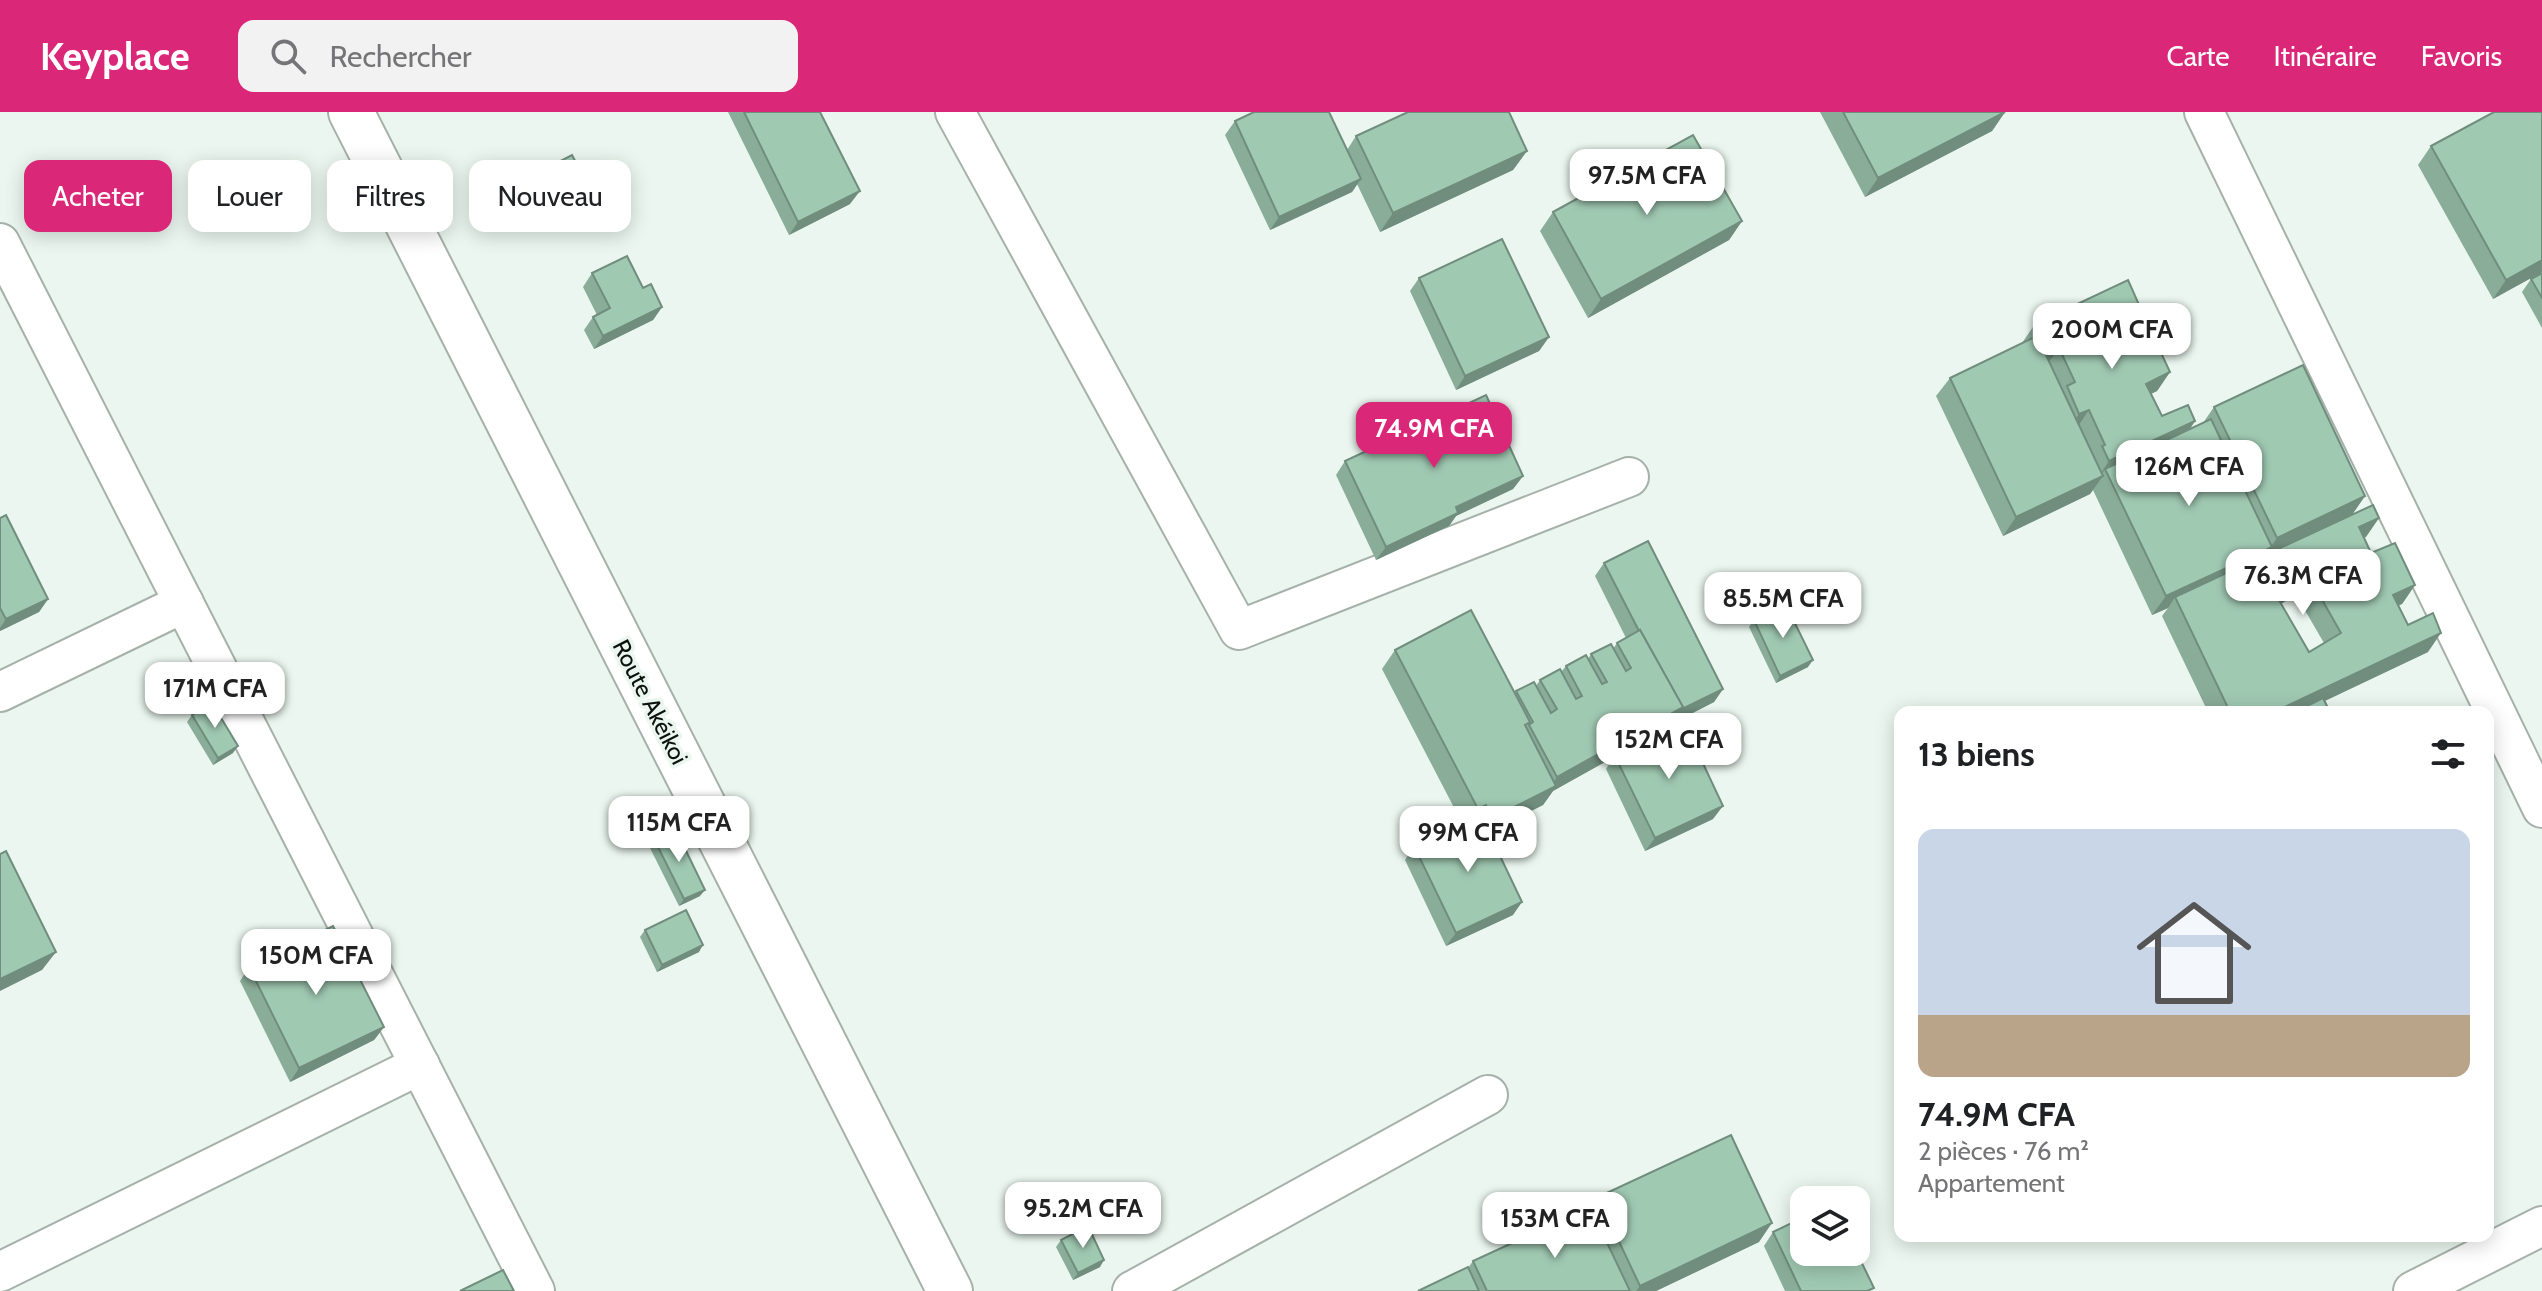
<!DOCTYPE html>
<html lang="fr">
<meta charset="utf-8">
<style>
:root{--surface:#fff;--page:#f2f2f2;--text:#202124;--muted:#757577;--accent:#db2777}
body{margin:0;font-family:Cabin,sans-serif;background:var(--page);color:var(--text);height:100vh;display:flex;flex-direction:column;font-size:30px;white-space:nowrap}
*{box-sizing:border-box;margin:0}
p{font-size:26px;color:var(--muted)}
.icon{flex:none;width:44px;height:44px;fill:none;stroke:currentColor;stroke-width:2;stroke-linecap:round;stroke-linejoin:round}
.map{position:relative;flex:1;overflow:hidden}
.panel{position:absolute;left:1894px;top:594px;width:600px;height:536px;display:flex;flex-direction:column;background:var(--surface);border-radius:16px;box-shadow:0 4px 20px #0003}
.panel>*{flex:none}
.guide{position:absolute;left:24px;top:48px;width:760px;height:72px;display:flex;gap:16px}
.tools{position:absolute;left:1790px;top:1074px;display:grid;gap:16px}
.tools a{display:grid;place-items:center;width:80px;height:80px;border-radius:16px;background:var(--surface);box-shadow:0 4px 20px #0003;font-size:40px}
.price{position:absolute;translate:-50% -68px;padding:0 18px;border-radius:16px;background:#fff;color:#222;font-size:26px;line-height:52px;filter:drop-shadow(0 2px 4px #0008)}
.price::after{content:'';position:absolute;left:50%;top:48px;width:24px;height:18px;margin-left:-12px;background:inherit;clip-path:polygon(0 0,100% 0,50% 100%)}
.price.current{background:var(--accent);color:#fff}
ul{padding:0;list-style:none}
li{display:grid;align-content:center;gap:16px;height:424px;padding:0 24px}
li span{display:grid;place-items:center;height:248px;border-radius:16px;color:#555}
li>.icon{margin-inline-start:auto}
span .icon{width:144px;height:144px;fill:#fffc;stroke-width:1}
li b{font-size:34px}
h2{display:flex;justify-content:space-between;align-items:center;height:96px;padding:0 24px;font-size:34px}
.chip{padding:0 28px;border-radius:16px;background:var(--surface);box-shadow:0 4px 20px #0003;font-size:28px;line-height:72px}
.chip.current{background:var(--accent);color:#fff}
header{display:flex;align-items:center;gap:48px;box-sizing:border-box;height:112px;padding:0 40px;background:var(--accent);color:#fff}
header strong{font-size:38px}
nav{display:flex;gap:44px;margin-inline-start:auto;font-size:28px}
.search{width:560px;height:72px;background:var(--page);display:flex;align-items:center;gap:20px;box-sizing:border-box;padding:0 28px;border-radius:16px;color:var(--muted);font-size:30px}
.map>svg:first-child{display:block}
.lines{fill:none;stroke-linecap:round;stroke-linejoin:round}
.minor-casing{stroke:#a6b1aa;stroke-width:42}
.tertiary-casing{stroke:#a6b1aa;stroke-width:48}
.minor{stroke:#fff;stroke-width:38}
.tertiary{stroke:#fff;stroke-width:44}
.wall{fill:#8aad99;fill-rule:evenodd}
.shaded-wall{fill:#708d7d}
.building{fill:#a0c9b2;stroke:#708d7d;stroke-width:2;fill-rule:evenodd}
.labels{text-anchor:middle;stroke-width:7;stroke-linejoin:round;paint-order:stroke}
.street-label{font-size:24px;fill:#0c100e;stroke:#eaf6ef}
</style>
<header>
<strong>Keyplace</strong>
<div class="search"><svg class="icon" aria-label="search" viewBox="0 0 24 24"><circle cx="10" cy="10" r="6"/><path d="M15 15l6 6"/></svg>Rechercher</div>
<nav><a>Carte</a><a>Itinéraire</a><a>Favoris</a></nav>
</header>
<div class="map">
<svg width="2542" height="1179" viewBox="0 0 2542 1179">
<rect width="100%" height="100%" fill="#eaf6ef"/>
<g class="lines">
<defs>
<g id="minor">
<path d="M955 0 1239 518 1629 365"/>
<path d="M2204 0 2542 696"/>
<path d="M0 131 535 1179"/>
<path d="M0 580 184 491"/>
<path d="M0 1160 420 953"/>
<path d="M1132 1179 1488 983"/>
<path d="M2413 1179 2542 1114"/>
</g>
<path id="tertiary" d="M351 0 950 1179"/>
</defs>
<use href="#minor" class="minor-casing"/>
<use href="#tertiary" class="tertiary-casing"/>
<use href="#minor" class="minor"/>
<use href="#tertiary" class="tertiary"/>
</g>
<g class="wall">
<path d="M728 0H820L850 92 789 123Z"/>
<path d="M1820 0H2005L1992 19 1865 85Z"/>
<path d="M1235 9 1347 38 1356 24 1527 39 1513 58 1380 120 1357 72 1352 80 1270 118 1225 23Z"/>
<path d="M2431 34 2542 160 2493 187 2418 53Z"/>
<path d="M531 64 586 86 544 106 526 71Z"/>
<path d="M1553 100 1742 109 1729 128 1588 206 1540 119Z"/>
<path d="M592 161 643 176 662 195 653 208 594 237 584 218 593 205 597 203 583 175Z"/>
<path d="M2542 161V216L2522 180 2531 167Z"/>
<path d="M1419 166 1549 225 1539 239 1456 278 1410 179Z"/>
<path d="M2140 195 2127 214 2122 217 2134 241 2170 260 2157 279 2151 282 2162 304 2195 309 2190 317 2203 311 2214 295 2365 384 2352 402 2379 406 2364 426 2371 441 2415 473 2402 492 2398 493 2408 513 2428 540 2325 589 2330 600H2208L2162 504 2168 496 2152 503 2093 378 2090 382 2003 424 1936 284 1950 266 2022 231 2035 212ZM2296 483 2324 531 2309 540 2281 492Z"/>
<path d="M1345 349 1523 364 1513 377 1456 404 1449 414 1376 448 1336 363Z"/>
<path d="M0 406 48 487 39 500 0 519Z"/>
<path d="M1604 451 1723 577 1714 590 1671 612 1670 614 1620 641 1713 707 1645 739 1606 657 1614 644 1553 679 1543 693 1489 720 1513 803 1446 834 1405 748 1414 734 1462 711 1382 557 1395 538 1515 581 1516 579 1536 574 1540 568 1561 560 1566 554 1588 547 1591 542 1613 537 1617 531 1626 526 1595 464Z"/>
<path d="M1754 508 1808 555 1776 571 1749 515Z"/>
<path d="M192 603 233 641 213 653 187 610Z"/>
<path d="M654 727 700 784 679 794 649 734Z"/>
<path d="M645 818 699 840 657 860 640 825Z"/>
<path d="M249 855 384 915 374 928 290 970 240 869Z"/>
<path d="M1598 1085 1759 1130 1656 1179H1418L1468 1156 1473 1149 1590 1096Z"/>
<path d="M1773 1120 1871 1179H1785L1764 1134Z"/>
<path d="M1061 1128 1100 1155 1073 1168 1056 1135Z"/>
</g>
<g class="shaded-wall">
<path d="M2005 0 1992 19 1865 85 1878 66Z"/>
<path d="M1527 39 1513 58 1380 120 1393 101Z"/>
<path d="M1361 67 1352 80 1270 118 1279 105Z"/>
<path d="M591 79 586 86 544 106 549 100Z"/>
<path d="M860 79 850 92 789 123 798 110Z"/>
<path d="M1742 109 1729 128 1588 206 1601 187Z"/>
<path d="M2542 148V160L2493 187 2506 168Z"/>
<path d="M662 195 653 208 594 237 603 224Z"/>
<path d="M2140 195 2127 214 2104 226 2117 207Z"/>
<path d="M1549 225 1539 239 1456 278 1465 264Z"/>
<path d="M2059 236 2046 254 2035 259 2049 240Z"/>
<path d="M2170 260 2157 279 2133 290 2146 272Z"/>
<path d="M2089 298 2076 317 2066 321 2079 302Z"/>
<path d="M2195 309 2182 328 2105 357 2099 366 2103 364 2090 382 2003 424 2016 405 2097 367 2109 349Z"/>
<path d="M1523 364 1513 377 1456 404 1449 414 1376 448 1386 435 1456 395Z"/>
<path d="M2365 384 2352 403 2175 485 2168 496 2152 503 2166 484 2270 436 2277 426Z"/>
<path d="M2379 406 2366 425 2346 434 2359 415Z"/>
<path d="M2309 465 2296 483 2263 502 2276 483Z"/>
<path d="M2415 473 2402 492 2380 502 2393 483Z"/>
<path d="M48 487 39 500 0 519V516L6 507Z"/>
<path d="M2441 521 2428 540 2301 600H2274Z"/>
<path d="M1813 548 1808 555 1776 571 1780 564Z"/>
<path d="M1723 577 1714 590 1671 612 1670 614 1553 679 1543 693 1479 725 1492 706 1548 678 1557 665 1683 595Z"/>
<path d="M238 634 233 641 213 653 218 646Z"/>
<path d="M1486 693 1472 712 1464 715 1478 697Z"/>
<path d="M1723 694 1713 707 1645 739 1655 726Z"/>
<path d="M705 778 700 784 679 794 684 787Z"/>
<path d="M1522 790 1513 803 1446 834 1456 821Z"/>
<path d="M703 833 699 840 657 860 662 853Z"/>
<path d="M56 840 42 858 0 879V867Z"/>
<path d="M384 915 374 928 290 970 299 956Z"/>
<path d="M1772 1111 1759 1130 1656 1179H1636L1640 1174Z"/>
<path d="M1104 1148 1100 1155 1073 1168 1078 1161Z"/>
</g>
<g class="building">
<path d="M744 0H820L860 79 798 110Z"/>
<path d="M1254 0H1329L1361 67 1279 105 1235 9Z"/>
<path d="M1408 0H1509L1527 39 1393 101 1356 24Z"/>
<path d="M1843 0H2005L1878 66Z"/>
<path d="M2494 0H2542V148L2506 168 2431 34Z"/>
<path d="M1693 23 1742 109 1601 187 1553 100Z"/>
<path d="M572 43 591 79 549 100 531 64Z"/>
<path d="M1502 127 1549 225 1465 264 1419 166Z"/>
<path d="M627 144 643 176 651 172 662 195 603 224 593 205 610 196 592 161Z"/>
<path d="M2542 161V186L2531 167Z"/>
<path d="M2128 168 2140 195 2117 207 2134 241 2156 230 2170 260 2146 272 2162 304 2188 293 2195 309 2109 349 2102 334 2105 333 2089 298 2079 302 2067 274 2075 270 2059 236 2049 240 2035 212Z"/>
<path d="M2037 224 2103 364 2016 405 1950 266Z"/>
<path d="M2303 253 2365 384 2277 426 2214 295Z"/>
<path d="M1486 283 1523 364 1456 395 1458 401 1386 435 1345 349Z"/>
<path d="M2211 307 2272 435 2166 484 2105 357Z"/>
<path d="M2373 393 2379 406 2359 415 2371 441 2395 431 2415 473 2393 483 2408 513 2433 501 2441 521 2274 600H2230L2175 485ZM2309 465 2341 521 2309 540 2276 483Z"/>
<path d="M6 403 48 487 6 507 0 496V406Z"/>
<path d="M1648 429 1723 577 1680 598 1683 595 1640 518 1639 519 1604 451Z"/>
<path d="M1786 493 1813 548 1780 564 1754 508Z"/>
<path d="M1471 498 1530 610 1525 613 1556 674 1492 706 1486 693 1478 697 1395 538Z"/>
<path d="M1640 518 1683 595 1557 665 1529 613 1533 610 1516 579 1534 570 1551 601 1557 597 1540 568 1560 557 1576 587 1582 584 1566 554 1586 543 1602 572 1607 570 1591 542 1611 532 1626 559 1631 556 1617 531Z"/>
<path d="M2323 586 2330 600H2295Z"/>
<path d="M212 591 238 634 218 646 192 603Z"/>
<path d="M1684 611 1723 694 1655 726 1615 644Z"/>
<path d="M1480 702 1522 790 1456 821 1414 734Z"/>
<path d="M675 716 705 778 684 787 654 727Z"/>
<path d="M6 739 56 840 0 867V742Z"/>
<path d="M686 798 703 833 662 853 645 818Z"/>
<path d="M333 814 384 915 299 956 249 855Z"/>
<path d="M1731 1023 1772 1111 1640 1174 1598 1085Z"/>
<path d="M1590 1095 1630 1179H1487L1473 1149Z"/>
<path d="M1804 1105V1140L1856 1139 1874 1176 1867 1179H1801L1773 1120Z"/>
<path d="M1088 1114 1104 1148 1078 1161 1061 1128Z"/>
<path d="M1468 1155 1479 1179H1418Z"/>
<path d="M503 1158 514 1179H460Z"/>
</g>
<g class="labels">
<g class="street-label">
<text transform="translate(650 590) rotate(63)" y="8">Route Akéikoi</text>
</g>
</g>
</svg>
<div class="tools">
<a><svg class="icon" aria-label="layers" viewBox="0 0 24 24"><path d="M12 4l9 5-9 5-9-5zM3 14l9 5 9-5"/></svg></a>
</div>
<b class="price" style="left:1647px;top:105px">97.5M CFA</b>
<b class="price" style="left:2112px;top:259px">200M CFA</b>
<b class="price current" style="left:1434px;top:358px">74.9M CFA</b>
<b class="price" style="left:2189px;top:396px">126M CFA</b>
<b class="price" style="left:2303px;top:505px">76.3M CFA</b>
<b class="price" style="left:1783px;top:528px">85.5M CFA</b>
<b class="price" style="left:215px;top:618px">171M CFA</b>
<b class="price" style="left:1669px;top:669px">152M CFA</b>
<b class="price" style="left:679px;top:752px">115M CFA</b>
<b class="price" style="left:1468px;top:762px">99M CFA</b>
<b class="price" style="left:316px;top:885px">150M CFA</b>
<b class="price" style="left:1083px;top:1138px">95.2M CFA</b>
<b class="price" style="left:1555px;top:1148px">153M CFA</b>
<div class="guide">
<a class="chip current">Acheter</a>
<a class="chip">Louer</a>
<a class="chip">Filtres</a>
<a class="chip">Nouveau</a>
</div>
<section class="panel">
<h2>13 biens<svg class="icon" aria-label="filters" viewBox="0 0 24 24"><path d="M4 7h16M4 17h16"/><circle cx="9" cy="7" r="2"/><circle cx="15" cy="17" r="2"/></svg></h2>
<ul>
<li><span style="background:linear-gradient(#c9d6e8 75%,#b9a48a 0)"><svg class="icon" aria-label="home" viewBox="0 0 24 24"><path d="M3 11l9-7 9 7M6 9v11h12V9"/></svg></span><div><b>74.9M CFA</b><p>2 pièces · 76 m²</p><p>Appartement</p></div></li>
</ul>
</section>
</div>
